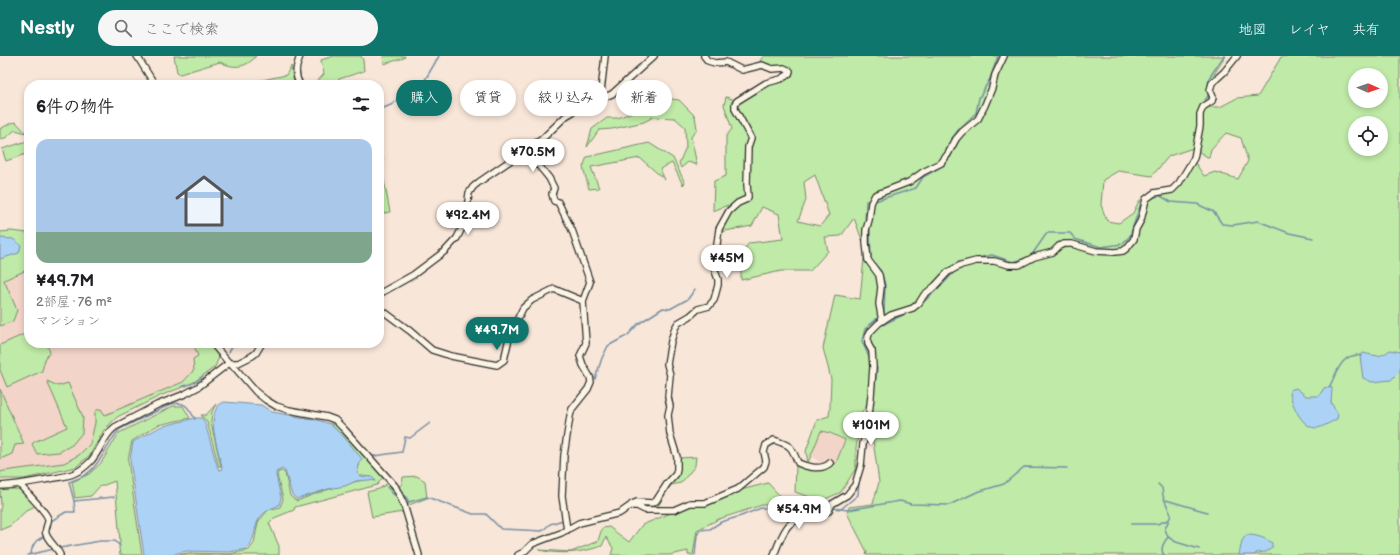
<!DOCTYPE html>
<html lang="ja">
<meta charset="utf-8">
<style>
:root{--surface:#fff;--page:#f6f6f6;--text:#202124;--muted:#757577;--line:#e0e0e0;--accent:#0f766e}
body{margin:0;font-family:"Balsamiq Sans","Klee One",sans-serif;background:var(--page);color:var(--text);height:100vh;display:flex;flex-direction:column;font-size:15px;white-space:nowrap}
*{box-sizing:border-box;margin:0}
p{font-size:13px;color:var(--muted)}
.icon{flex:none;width:22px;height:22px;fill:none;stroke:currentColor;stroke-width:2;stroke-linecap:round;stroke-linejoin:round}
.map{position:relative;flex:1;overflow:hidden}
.side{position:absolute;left:24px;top:24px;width:360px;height:268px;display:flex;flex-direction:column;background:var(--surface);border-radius:16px;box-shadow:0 2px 6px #0003}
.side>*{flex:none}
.top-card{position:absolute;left:396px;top:24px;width:380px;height:36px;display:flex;gap:8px}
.needle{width:26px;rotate:92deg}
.fabs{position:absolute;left:1348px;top:12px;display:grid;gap:8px}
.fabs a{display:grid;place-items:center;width:40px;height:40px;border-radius:50%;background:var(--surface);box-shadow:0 2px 6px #0003;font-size:20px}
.price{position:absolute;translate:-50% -34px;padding:0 9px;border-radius:14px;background:#fff;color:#222;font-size:13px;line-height:26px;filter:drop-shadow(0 1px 2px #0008)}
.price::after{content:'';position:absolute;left:50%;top:24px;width:12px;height:9px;margin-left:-6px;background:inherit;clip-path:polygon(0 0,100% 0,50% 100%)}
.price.on{background:var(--accent);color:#fff}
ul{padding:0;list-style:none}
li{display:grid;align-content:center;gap:8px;height:212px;padding:0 12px}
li+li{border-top:1px solid var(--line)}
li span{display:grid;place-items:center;height:124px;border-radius:12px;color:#555}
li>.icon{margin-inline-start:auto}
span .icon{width:72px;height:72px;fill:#fffc;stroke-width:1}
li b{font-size:17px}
h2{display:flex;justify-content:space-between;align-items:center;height:48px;padding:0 12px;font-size:17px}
.pill{padding:0 14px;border-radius:18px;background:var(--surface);box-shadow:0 2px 6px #0003;font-size:14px;line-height:36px}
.pill.on{background:var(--accent);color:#fff}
header{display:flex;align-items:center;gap:24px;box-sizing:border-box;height:56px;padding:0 20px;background:var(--accent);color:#fff}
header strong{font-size:19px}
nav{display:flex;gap:22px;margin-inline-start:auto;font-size:14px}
.search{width:280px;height:36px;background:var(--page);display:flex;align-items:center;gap:10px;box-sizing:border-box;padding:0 14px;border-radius:22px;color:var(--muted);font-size:15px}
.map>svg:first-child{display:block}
.built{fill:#f3d4c9}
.green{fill:#bfeaa7;stroke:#758a69;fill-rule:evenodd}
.water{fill:#acd3f6;stroke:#7890a5}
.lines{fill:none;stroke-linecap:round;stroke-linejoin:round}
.stream{stroke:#7890a5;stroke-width:1.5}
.minor-casing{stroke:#2b2b2b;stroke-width:8}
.minor{stroke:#fcf5e5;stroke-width:5.5}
</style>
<header>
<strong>Nestly</strong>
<div class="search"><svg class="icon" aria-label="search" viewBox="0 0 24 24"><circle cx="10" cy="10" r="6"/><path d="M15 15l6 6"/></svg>ここで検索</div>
<nav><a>地図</a><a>レイヤ</a><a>共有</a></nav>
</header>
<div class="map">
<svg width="1400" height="499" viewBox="0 0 1400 499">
<rect width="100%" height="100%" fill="#f8e6d8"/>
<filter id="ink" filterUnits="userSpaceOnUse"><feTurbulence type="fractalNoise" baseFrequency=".025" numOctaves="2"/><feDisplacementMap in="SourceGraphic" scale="8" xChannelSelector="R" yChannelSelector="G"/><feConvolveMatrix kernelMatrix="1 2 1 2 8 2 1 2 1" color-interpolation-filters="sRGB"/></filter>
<g filter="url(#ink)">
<g class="built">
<path d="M29 201V287H208L219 301 215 311 191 328 162 339 117 361 104 374 90 399 76 411 24 423H0V216Z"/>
<path d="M821 375 845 384 836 407 829 412 811 400Z"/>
</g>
<g class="green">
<path d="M174 0H256C246 12 234 13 220 6L180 18 177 16Z"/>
<path d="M334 0H361L363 4 364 15 339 23 338 29H314L324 18 321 4Z"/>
<path d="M383 0H405L404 2 384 8Z"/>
<path d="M763 0H1226C1212 21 1208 24 1209 51H1220L1237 42 1258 40 1281 1 1288 0H1400V499H866L867 496 847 457 849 451 873 448 879 426 868 350 862 355 856 392V412L841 436 821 445 795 436 796 409C810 414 824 415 836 407L845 384 830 377 821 375 808 407 806 395 817 364 829 360 830 351 831 323 823 292 835 239 860 243 865 192 854 162 841 180 825 181 828 195 810 215H781L741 224V198L749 187 783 183 779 158 762 151 752 170 720 176 719 167 728 149 713 155 714 125 726 120V80L732 73 724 49 726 41 735 44 766 28 785 24 790 12 771 11 759 7ZM1355 19H1381V45H1355ZM1355 67H1381V93H1355ZM1226 77 1241 82 1248 105 1238 123 1215 116 1204 120 1196 108 1191 106 1173 132 1155 134 1139 145 1133 157 1119 167 1107 165 1101 149 1103 124 1118 115 1152 120 1169 100 1193 92 1209 102 1211 93ZM815 119 829 159 820 170 798 165 806 144 804 126Z"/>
<path d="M291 10 293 22 296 29H259L258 25 286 19Z"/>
<path d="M655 41 679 44 695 60 697 73 691 81 697 109 688 106 681 112 679 107 686 91 685 71 675 62 653 61 644 66 612 73 599 74 587 91 592 73 607 62H618L642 52Z"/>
<path d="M16 66 26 77 15 74 7 81 0 84V73L11 67Z"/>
<path d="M27 85 29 91V97L6 105 2 93Z"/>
<path d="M649 87 673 102 685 127 683 129 672 107 660 113 665 124 640 102 591 111 599 132 589 133 583 111 587 101Z"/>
<path d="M379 95 383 103 382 114 390 156 379 158Z"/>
<path d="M11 175 28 177 29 213 4 224 17 254 13 265 0 270V176Z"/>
<path d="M29 276V287H46L50 296 45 303 42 315 7 331 0 314V289Z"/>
<path d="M193 287H208L219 301 215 311 191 328 162 339 117 361 104 374 90 399 76 411 24 423H0V416L4 415 64 407 79 399 90 388 95 367V356L97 354 101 353 105 359 183 326 194 314 193 303 198 300Z"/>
<path d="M47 325 58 330 68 327 83 361 82 377 72 389 59 396 37 398 32 388 34 386 67 371Z"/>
<path d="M0 333 24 388 15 389 12 398 0 403Z"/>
<path d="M216 348 212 356 211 367 221 410 219 411 207 366 201 359H206Z"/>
<path d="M173 350H183L190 362 158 369 132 385 128 404 142 499H120L119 492 120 485 115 425 99 431 91 440 75 442 72 426 89 418 101 407 119 377Z"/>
<path d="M330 368H335L383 421 377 429 295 451 294 454 274 462 269 467 279 490V499H176L188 497 229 498 249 494 254 487 258 466 268 454 280 451 283 443 277 419 278 416 282 415 285 417 290 440 297 445C316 437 335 431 354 426 360 424 366 425 372 421L360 420 357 417 360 406 345 382Z"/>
<path d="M696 401 695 410 681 427 671 429 657 452H645L638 449 653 445 675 414 680 402Z"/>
<path d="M417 420 425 425 427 442 409 449 399 430 402 429 403 421Z"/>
<path d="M388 427 396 439 403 456 372 461 367 436 379 433Z"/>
<path d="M768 427 779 439 774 449H762L719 463 697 474 693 499H688V495L670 499H611L613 492 606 481 602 490C580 497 562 499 539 494L571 496 598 485 602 472 609 471 629 486 642 469 690 449 704 450 741 434Z"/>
<path d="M0 433H19L35 450 27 454 10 470 0 474V452L1 451Z"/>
</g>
<g class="water">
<path d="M0 182 13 183 21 189 19 197 0 203Z"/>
<path d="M1390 294 1400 296V315L1391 324 1372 326 1363 322 1360 300 1363 297C1376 300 1380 302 1390 294Z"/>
<path d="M1329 331 1332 332 1331 347 1338 358 1337 363C1331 366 1323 371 1317 372 1302 373 1290 346 1290 334L1296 332 1306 340H1319L1324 332Z"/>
<path d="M224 346 261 349 272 356 317 364 330 368 345 382 362 403 360 406 357 417 360 420 372 421 376 425 368 424 356 425 345 430 328 433 297 443 292 439 285 415 282 413 276 416V419L281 442 279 449C247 462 262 473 247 493L229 496 187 495 177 497 173 499H144L130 404 133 386 160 371 195 362H202L205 367 218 413 221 414 222 411C219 395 203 354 224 346Z"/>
<path d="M1246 479C1255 479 1264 481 1272 487V492L1266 496 1256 497 1255 499H1239L1242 485Z"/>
</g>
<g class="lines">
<g class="stream">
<path d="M1208 31 1209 22 1224 0"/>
<path d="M1203 47 1208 40V35"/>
<path d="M379 54 393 48 402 38 415 41 439 0"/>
<path d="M949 92 948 88 959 73 976 57 979 42 990 23 998 0"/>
<path d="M1151 143 1159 139 1171 146 1197 148 1214 156 1222 168 1233 169 1258 165 1289 177 1313 182"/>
<path d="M875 145 916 132 923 121 944 109 951 100 950 97"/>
<path d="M865 170 866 145H869"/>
<path d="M868 172 870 174 871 204 881 215 885 229 884 257 882 258"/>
<path d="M977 202 992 199 1013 206 1031 200 1047 177H1070L1075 183 1101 191 1122 188 1130 180 1141 147 1143 146"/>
<path d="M958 209 959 206 972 203"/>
<path d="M916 253 944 227 955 215"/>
<path d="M876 263 882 269 911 255"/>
<path d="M229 296 234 287"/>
<path d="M871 306 862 285 865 273 879 261"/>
<path d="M595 323 602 302 608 290 628 279 638 268 663 252 670 253 688 243 695 233"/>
<path d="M181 331 196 326 203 320"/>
<path d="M1329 332C1336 318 1342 295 1362 300"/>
<path d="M874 339 877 312 875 310"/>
<path d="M865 395 869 375"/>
<path d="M374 400 402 396 405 381 410 382 430 367"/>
<path d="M1158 428 1162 432 1163 440 1171 459 1165 473 1168 481C1164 486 1159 493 1164 499"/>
<path d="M387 431 394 439"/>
<path d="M403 437 409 446 427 441 473 458H486L501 473 542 475 550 468 563 464"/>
<path d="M559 437 560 425"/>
<path d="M1166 444 1207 456"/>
<path d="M74 445 114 441"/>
<path d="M832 452 841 453 858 439 859 424"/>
<path d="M841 453 848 454 900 445 911 448 949 449 977 436 1004 428 1024 411 1067 412"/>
<path d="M815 456 826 451H828"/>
<path d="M1131 468H1157L1168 464"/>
<path d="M48 478 51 465 66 456H75L74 445 69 426C76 423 84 421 89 416 103 405 108 386 120 373L171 348C186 345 188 351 195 363"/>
<path d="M1168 481 1176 486 1199 493"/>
<path d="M60 492 100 485H115L120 490"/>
<path d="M31 498C32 488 36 484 45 480"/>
<path d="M28 499 54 493"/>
<path d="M695 499 697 479 700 474 710 473 721 466 741 460 761 452H769L781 457 793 454 801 458H808"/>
</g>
<defs>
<g id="minor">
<path d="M137 0 155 29"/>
<path d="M300 29C294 18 296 11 300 0"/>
<path d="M600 44 605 0"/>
<path d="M526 94 549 122 554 132 552 138 554 145 558 146 572 174 590 226 583 245 586 287 580 300 583 309 590 321 591 326 588 333 572 353 570 360 564 399 562 440 567 474"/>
<path d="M379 238 413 219 445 195 457 182 462 172 466 160 469 137 473 131 479 126 542 83 566 60 583 50 612 38 654 0"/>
<path d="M379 252 410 275 432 294 451 300 497 309 504 304 510 278 523 252 532 244 554 233 583 245"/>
<path d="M882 265 879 248 881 231 879 219 868 204 866 187V174L869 164 871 147 875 139 909 126 923 116 941 107 948 98 956 83 962 76 978 63 985 49 992 32 995 19 1004 0"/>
<path d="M212 287 229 307 236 313 256 336 266 344 276 350 289 354 327 361 335 364 343 372 395 430 404 449 419 499"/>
<path d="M20 429C25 435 47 456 48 463 49 468 44 473 46 478 49 486 57 491 60 499"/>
<path d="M0 430C17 429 32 426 49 423 67 420 76 420 90 406 100 396 103 380 115 371L157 349 185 338 198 331 229 307H238L252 300 256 297 262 287"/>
<path d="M631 450H637L645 454H674L690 447H705L738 433 764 411 766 405 764 396 766 389 774 384C792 390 791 390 798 407 807 411 822 415 830 407"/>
<path d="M518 499 524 496 532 488 561 477 579 467 620 457 630 450 632 448 637 446 652 447 656 445 667 428 676 418 677 413V401L670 378 668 359 670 350 668 341 670 319 667 308 671 285 675 272 678 267 690 260 698 253 709 250 714 244 718 229V223L715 215V203L719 173 729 155 738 147 747 143 748 141 747 128 748 91 751 82 735 53V48L737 45 766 27 781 23 789 18 790 15 784 12 772 13 762 9 742 14 726 6 715 7 708 5 704 0"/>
<path d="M774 499C777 491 784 473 790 468 798 462 819 457 829 455L832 448 847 439 855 429 861 409 863 388 868 367 871 340 873 311 872 295 868 288V281L870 276 879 267 891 259 913 252 919 247 924 239 935 230 948 216 961 209 976 205H994L1009 209H1019L1034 201 1053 196 1059 190 1064 188H1072L1096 195 1115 196 1123 195 1127 192 1134 183 1136 173 1141 164 1146 143 1154 137 1172 134 1179 127 1194 102 1200 70V58L1203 51 1212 45 1213 41 1210 34 1212 27 1224 16 1237 0"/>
</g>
</defs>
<use href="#minor" class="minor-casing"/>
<use href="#minor" class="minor"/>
</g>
</g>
</svg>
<div class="fabs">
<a><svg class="needle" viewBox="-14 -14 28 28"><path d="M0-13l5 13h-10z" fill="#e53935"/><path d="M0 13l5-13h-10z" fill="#757577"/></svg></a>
<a><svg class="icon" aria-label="locate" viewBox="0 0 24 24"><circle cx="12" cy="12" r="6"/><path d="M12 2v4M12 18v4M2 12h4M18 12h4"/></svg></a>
</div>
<b class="price" style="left:533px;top:117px">¥70.5M</b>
<b class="price" style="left:468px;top:180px">¥92.4M</b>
<b class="price" style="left:727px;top:223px">¥45M</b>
<b class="price on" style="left:497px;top:295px">¥49.7M</b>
<b class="price" style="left:871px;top:390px">¥101M</b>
<b class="price" style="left:799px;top:474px">¥54.9M</b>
<div class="top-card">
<a class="pill on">購入</a>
<a class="pill">賃貸</a>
<a class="pill">絞り込み</a>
<a class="pill">新着</a>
</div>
<section class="side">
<h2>6件の物件<svg class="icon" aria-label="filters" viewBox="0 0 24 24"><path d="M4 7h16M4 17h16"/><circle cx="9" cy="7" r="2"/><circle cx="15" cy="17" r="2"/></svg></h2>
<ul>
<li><span style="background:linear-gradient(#a9c7e8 75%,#7fa58c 0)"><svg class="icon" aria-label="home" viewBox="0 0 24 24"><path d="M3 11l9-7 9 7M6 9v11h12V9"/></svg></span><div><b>¥49.7M</b><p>2部屋 · 76 m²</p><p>マンション</p></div></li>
</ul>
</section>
</div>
